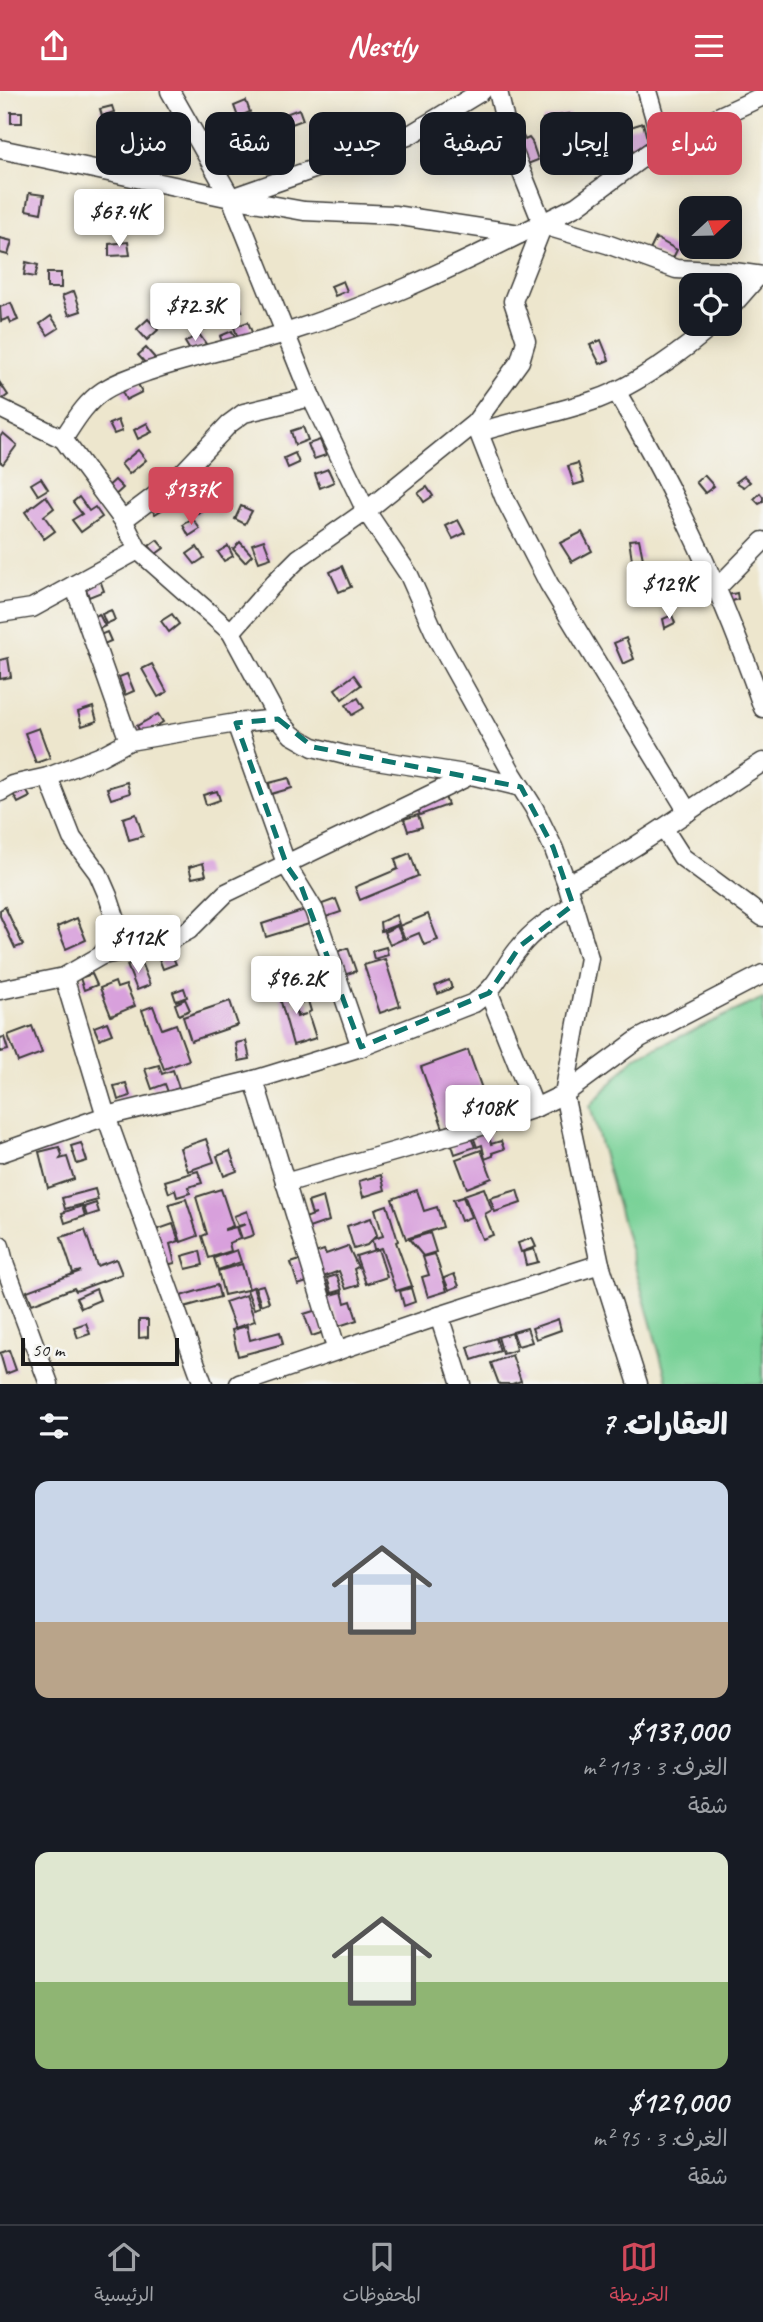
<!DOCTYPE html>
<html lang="ar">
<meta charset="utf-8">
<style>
:root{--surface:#171b24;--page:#20242c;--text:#f1f3f6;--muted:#9ea1a6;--line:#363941;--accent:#d1495b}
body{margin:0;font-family:Caveat,"Playpen Sans Arabic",sans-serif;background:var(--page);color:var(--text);direction:rtl;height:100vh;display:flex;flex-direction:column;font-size:26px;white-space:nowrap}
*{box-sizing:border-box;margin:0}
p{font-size:23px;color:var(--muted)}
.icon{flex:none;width:38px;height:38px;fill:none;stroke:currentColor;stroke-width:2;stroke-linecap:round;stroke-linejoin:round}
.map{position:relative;height:1293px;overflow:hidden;direction:ltr}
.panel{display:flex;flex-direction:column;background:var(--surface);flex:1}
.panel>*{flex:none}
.hud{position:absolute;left:21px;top:21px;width:721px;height:63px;direction:rtl;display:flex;gap:14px}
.needle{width:46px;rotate:68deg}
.fabs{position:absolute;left:679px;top:105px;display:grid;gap:14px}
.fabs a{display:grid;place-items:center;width:63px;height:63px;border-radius:14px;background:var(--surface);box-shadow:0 4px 18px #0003;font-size:35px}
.scale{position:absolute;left:21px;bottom:18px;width:158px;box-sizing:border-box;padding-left:7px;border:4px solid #1c1c1c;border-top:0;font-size:19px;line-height:24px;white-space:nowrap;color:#1c1c1c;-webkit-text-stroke:5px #f6f6f2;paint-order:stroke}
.price{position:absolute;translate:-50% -60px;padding:0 16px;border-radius:7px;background:#fff;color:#222;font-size:23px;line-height:46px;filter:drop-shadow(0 2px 4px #0008)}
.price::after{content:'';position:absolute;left:50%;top:42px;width:21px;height:16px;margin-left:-10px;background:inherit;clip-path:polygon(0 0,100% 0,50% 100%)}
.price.on{background:var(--accent);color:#fff}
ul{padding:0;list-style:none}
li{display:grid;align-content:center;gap:14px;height:371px;padding:0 35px}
li span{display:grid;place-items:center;height:217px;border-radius:14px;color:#555}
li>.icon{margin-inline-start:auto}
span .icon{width:126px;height:126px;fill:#fffc;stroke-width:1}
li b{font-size:30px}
h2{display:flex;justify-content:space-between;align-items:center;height:84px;padding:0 35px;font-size:30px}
.chip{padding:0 24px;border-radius:14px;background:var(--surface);box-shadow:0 4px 18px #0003;font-size:24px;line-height:63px}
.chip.on{background:var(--accent);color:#fff}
header{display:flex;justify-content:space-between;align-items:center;height:91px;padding:0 35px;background:var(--accent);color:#fff;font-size:32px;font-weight:700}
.menu{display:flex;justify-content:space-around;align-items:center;height:98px;border-top:2px solid var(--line);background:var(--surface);font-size:19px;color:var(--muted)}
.menu a{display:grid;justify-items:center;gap:4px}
.menu .on{color:var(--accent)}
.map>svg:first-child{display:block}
.green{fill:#78d197;stroke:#4a765a;stroke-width:2}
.building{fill:#d8a0dc}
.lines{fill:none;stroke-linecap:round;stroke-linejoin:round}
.minor-casing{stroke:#3b3a37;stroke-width:21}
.minor{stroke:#fff;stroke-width:18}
.marked{fill:none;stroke:#0f766e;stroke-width:5;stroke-dasharray:14 9;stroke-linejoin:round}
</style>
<header><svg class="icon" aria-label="menu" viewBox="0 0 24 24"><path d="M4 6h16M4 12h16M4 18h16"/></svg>Nestly<svg class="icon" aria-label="share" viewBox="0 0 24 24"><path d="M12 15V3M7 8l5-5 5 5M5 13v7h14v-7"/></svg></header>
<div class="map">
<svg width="763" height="1293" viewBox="0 0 763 1293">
<rect width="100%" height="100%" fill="#f6f6f2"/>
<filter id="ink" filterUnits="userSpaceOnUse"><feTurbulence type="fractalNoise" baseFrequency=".0143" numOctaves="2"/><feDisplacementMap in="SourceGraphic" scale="14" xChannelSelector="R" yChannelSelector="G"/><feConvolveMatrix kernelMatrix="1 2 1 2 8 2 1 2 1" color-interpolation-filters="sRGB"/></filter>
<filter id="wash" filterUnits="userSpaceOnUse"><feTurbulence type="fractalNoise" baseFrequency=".00686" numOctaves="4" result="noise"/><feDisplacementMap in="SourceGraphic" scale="28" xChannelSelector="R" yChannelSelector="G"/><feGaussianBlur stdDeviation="1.57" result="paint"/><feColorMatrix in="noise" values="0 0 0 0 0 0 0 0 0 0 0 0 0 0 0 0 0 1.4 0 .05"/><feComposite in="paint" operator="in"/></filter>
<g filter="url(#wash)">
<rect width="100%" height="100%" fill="#ede6cd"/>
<path class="green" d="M763 907V1293H668L590 1015 634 967Z"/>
<g id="blocks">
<g class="building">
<path d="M246 10 250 21 238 26 234 15Z"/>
<path d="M112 15 114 21 102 25 100 18Z"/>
<path d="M299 18 303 29 292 33 288 22Z"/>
<rect x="11" y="21" width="11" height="11"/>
<path d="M569 23 573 50 561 52 559 47 545 50 543 28Z"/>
<path d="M284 25 290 44 278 48 275 38 268 40 265 31Z"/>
<path d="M328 28 331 42 313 46 310 32Z"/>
<path d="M643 32 648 51 634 60 621 39Z"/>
<path d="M111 35 112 44 101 45 99 37Z"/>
<path d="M248 42 252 52 244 55 241 45Z"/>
<path d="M523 45 525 49 529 47 532 51 538 69 525 74 518 56 522 55 519 46Z"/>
<path d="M246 64 249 75 238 79 234 69Z"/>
<path d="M29 102 44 104 41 122 26 119Z"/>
<path d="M90 104 91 114 79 115 78 105Z"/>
<path d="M98 124 99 136 86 137 85 126Z"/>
<path d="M0 147 12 150 8 164 0 162Z"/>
<path d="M656 147 677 159 671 171 650 159Z"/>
<path d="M128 151 130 164 109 165V153Z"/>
<path d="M26 171 38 174 35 186 24 184Z"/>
<rect x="47" y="182" width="14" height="15"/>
<path d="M343 190 347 200 335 205 331 195Z"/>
<path d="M74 200 81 220 69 224 62 205Z"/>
<path d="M238 208 242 220 228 224 225 212Z"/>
<path d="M177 209 184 220 173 226 166 216Z"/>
<path d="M11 212 18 229 11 232 9 227 1 230 0 216Z"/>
<path d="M209 222 213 235 201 239 197 226Z"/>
<path d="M51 225 59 237 48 244 40 233Z"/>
<path d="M148 228 158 239 147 249 137 238Z"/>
<path d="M248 231 253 244 239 250 234 236Z"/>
<path d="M232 240 237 251 224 256 220 245Z"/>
<path d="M199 243 206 253 191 261 185 251Z"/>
<path d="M601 249 609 269 600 273 590 254Z"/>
<path d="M146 257 155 267 147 274 138 264Z"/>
<path d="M136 289 142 301 126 309 120 297Z"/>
<path d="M0 292 8 304 0 310Z"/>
<path d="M118 329 122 340 114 343 109 333Z"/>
<path d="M147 332 152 341 138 348 134 339Z"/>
<path d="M303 336 308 349 295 354 291 340Z"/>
<path d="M3 342 17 354 3 373 0 371V346Z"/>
<path d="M320 349 326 364 314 368 308 353Z"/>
<path d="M138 359 146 369 129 383 121 373Z"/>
<path d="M295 362 299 372 288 377 284 367Z"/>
<path d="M578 372 584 391 574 394 568 375Z"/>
<path d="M328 378 334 391 320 397 315 383Z"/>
<path d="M704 384 714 395 705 402 696 391Z"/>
<path d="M744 385 750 391 744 396 736 391Z"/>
<path d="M41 387 48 398 38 404 31 393Z"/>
<path d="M115 389 123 397 112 407 105 398Z"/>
<path d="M427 396 433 405 424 411 418 402Z"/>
<path d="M760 402 763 406V411L759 413 754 408Z"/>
<path d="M46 405 54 417 44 425 55 440 44 448 25 421Z"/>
<path d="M79 406 89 420 95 416 102 426 81 441 72 429 82 423 73 411Z"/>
<path d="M158 406 165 417 155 423 148 413Z"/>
<path d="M194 408 201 420 192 426 184 414Z"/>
<path d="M241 415 252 420 245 433 235 428Z"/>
<path d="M193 428 200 438 189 445 183 434Z"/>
<path d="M458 429 465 442 453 448 446 435Z"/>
<path d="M582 441 592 460 572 471 560 452Z"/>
<path d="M639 448 643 468 632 469 629 449Z"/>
<path d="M157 449 164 457 156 463 149 455Z"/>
<path d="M264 449 271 467 259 471 252 453Z"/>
<path d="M240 451 252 464 245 471 233 458Z"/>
<path d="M228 455 233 465 224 470 218 461Z"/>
<path d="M197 456 204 467 195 473 187 463Z"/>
<path d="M342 475 351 496 339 501 330 481Z"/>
<path d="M100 489 104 500 89 506 85 495Z"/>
<path d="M737 502 738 508 730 511 728 504Z"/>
<path d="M111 519 115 529 106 533 102 523Z"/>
<path d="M99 523 105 535 97 539 91 528Z"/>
<path d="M172 523 179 533 169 541 161 530Z"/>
<path d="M672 524 675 532 665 537 663 528Z"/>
<path d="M107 541 111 550 99 555 95 546Z"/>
<path d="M626 547 634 568 623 573 614 552Z"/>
<path d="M8 567 11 586 0 588V569Z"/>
<path d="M152 573 167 601 158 606 142 578Z"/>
<path d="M127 583 134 600 125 604 119 586Z"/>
<path d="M354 584 361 594 342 608 335 598Z"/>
<path d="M358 607 364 617 352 624 346 614Z"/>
<path d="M93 616 97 630 82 635 78 621Z"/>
<path d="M158 623 163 631 142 644 137 635Z"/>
<path d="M39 637 50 667 36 672 25 642Z"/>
<path d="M289 687 292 697 271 703 269 692Z"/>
<path d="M127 691 130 702 111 708 107 697Z"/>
<path d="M24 695 30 706 18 712 12 701Z"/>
<path d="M217 700 220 709 206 714 203 704Z"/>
<path d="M444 703 448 714 420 724 416 713Z"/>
<path d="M136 723 143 745 129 749 123 727Z"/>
<path d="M418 724 422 736 408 740 404 728Z"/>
<path d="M410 762 418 785 360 809 355 796 398 778 395 768Z"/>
<path d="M203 772 206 784 192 787 189 776Z"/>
<path d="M336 808 341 821 326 826 322 813Z"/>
<path d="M5 816 23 854 15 857 0 825V819Z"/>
<path d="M305 819 309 833 266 846 262 833Z"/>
<path d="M428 823 438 849 424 854 419 842 405 848 399 835Z"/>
<path d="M396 824 399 833 381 840 380 831Z"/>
<path d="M77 827 86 849 66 858 57 836Z"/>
<path d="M397 835 403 848 390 854 384 841Z"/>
<path d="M386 856 388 864 374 868 372 860Z"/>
<path d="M348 857 356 880 344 884 336 861Z"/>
<path d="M170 860 176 873 163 878 158 865Z"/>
<path d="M385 868 400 915 380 922 364 874Z"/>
<path d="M140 869 150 894 137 899 127 874Z"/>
<path d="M320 881 325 891 314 896 309 886Z"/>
<path d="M92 883 97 894 84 899 80 887Z"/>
<path d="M449 889 452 897 438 903 435 895Z"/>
<path d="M288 890 297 926 306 923 298 925 295 914 308 910 311 920 308 922 316 947 293 954 276 893Z"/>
<path d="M115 891 117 897 126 894 135 915 111 925 100 897Z"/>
<path d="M184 897 187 906 176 910 173 901Z"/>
<path d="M185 908 190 919 179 924 175 913Z"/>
<path d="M230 910 238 934 191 950 183 926Z"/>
<path d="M153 915 162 938 176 933 189 969 164 978 142 919Z"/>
<path d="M107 931 112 943 99 948 94 936Z"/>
<path d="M32 935 42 962 18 971 8 944Z"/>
<path d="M4 946 8 959 0 961V947Z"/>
<path d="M246 950 250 968 239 970 236 952Z"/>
<path d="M468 959 490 1020 443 1037 421 976Z"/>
<path d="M159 974 162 983 173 979 179 997 168 1001 165 993 152 998 145 978Z"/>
<path d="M126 992 130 1005 118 1009 114 995Z"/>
<path d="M488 1042 491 1053 501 1050 504 1058 492 1062 493 1065 485 1068 482 1054 477 1056 473 1045Z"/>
<path d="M470 1044 475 1056 455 1063 451 1051Z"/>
<path d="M206 1048 214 1071 188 1080 180 1057Z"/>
<path d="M81 1052 87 1070 77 1073 71 1055Z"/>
<path d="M59 1056 62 1064 60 1068 67 1066 74 1088 48 1097 39 1061Z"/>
<path d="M481 1059 492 1087 467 1097 456 1068Z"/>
<path d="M230 1060 237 1080 224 1085 217 1065Z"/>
<path d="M198 1080 202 1092 188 1096 190 1102 177 1106 175 1099 169 1102 165 1090Z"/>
<path d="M381 1084 385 1099 363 1106 359 1090Z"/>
<path d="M484 1097 492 1119 485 1123 493 1144 482 1148 464 1104Z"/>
<path d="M95 1098 98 1109 65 1118 62 1107Z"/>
<path d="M221 1098 233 1135 225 1138V1139L236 1136 240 1148 229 1152 231 1160 209 1167 202 1145 207 1143 196 1106Z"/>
<path d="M417 1099 424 1120 437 1116 443 1136 406 1148 392 1108Z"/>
<path d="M517 1099 521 1112 495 1121 490 1107Z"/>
<path d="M323 1106 329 1130 309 1137 305 1127 316 1123 312 1124 308 1111Z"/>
<path d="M463 1106 471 1126 461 1130 453 1109Z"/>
<path d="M186 1108 198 1145 181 1151 169 1113Z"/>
<path d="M96 1112 99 1121 87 1125 84 1116Z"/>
<path d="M387 1114 398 1150 396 1151 412 1195 396 1200 381 1157 378 1158 387 1186 366 1193 356 1165 378 1158H374L372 1149 367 1154 354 1158 347 1135 371 1127 377 1144 373 1148 383 1145 375 1118Z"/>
<path d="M82 1115 85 1125 65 1132 62 1122Z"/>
<path d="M247 1120 254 1144 242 1148 238 1136 246 1133 238 1135 234 1125Z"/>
<path d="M173 1133 179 1150 170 1153 175 1172 161 1175 150 1141Z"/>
<path d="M85 1139 97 1175 116 1168 122 1183 76 1200 74 1197 32 1213 27 1200 81 1180 73 1182 61 1146Z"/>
<path d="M430 1142 436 1161 423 1165 409 1148Z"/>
<path d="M532 1147 536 1156 521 1161 518 1152Z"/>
<path d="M348 1155 358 1176 354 1178 359 1194 346 1198 339 1180 318 1188 309 1164 324 1159 326 1163Z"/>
<path d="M534 1158 538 1171 526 1174 523 1161Z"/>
<path d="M237 1159 241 1171 218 1179 214 1167Z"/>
<path d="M200 1160 203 1174 186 1178 182 1165Z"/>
<path d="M435 1163 447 1200 428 1206 422 1186 429 1184 423 1166Z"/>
<path d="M303 1168 310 1190 298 1194 291 1172Z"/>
<path d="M242 1173 249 1198 253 1196 260 1216 254 1218 247 1199 224 1204 218 1180Z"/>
<path d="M454 1183 459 1195 449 1199 444 1187Z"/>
<path d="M337 1184 342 1199 332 1202 327 1187Z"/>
<path d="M325 1188 331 1204 342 1201 345 1212 351 1210 357 1229 339 1235 333 1216 327 1218 317 1192Z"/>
<path d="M217 1194 220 1206 177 1218 174 1207Z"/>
<path d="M263 1194 269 1211 261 1214 255 1196Z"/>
<path d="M411 1197 415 1211 404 1215 400 1200Z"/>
<path d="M96 1198 100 1209 81 1217 76 1207Z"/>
<path d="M246 1204 255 1230 235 1237 225 1211Z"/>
<path d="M317 1219 324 1241 312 1245 304 1223Z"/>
<path d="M558 1228 561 1239 536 1248 532 1237Z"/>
<path d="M139 1229H148V1246L139 1247Z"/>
<path d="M86 1232 90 1243 78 1247 74 1236Z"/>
<path d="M247 1235 250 1249 280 1241 283 1253 238 1265 232 1239Z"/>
<path d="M527 1237 532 1251 518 1255 513 1241Z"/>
<path d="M512 1242 516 1259 503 1263 498 1246Z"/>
<path d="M496 1247 500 1260 472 1269 468 1256Z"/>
<path d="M9 1259 16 1279 6 1283 0 1262Z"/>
<path d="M512 1264 521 1290 512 1293H499L491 1272Z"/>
</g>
</g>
</g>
<g filter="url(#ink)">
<use href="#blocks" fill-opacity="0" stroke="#3b3a37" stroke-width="2"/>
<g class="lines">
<defs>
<g id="minor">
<path d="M170 0 231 107 311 306 366 420 409 484 438 549 512 682 534 717 553 756 567 793 589 867 564 1003 600 1173 638 1293"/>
<path d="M647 0 662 52"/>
<path d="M0 58 231 107 304 120 394 124 520 143 577 115 662 52 763 5"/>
<path d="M234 106 408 45 482 0"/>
<path d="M543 134 607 153 676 178 734 181 763 185"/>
<path d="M730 217 758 185"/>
<path d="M616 300C675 399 725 508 763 617"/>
<path d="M0 317 63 348 123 429 138 459 231 541 278 628 292 644 313 656 345 664 471 684 521 696"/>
<path d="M475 332 504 406 549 493 688 721"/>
<path d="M479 341C518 329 559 322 598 308 636 294 684 260 714 233"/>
<path d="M63 348C75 330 85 312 103 300 118 290 135 285 152 279 196 264 241 256 285 242 366 217 444 181 520 143"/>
<path d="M123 429 175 390 229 333 244 322 311 306"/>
<path d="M74 494 129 650"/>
<path d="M715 499 763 450"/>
<path d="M0 522 32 517 138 459"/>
<path d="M231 541 275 491 299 467 366 420 475 332 520 270 526 250 513 210 543 134 510 52 498 0"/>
<path d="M236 632 287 775 314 819 361 956"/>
<path d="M0 701 12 694 48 686 99 666 129 650 236 632 278 628"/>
<path d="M664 738 682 766 763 826"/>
<path d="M567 793C637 760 697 712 763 671"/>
<path d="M102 864 152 855 172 848 189 839 226 802 471 684"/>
<path d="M64 886 106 1025 203 1293"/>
<path d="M0 899 64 886 102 864 111 849 115 826 108 805 98 782 72 747 48 686"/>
<path d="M489 902 535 1017"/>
<path d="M254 989 337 1260"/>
<path d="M0 1062 106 1025 254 989 361 956 474 912C500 894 501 878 520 856 534 838 555 826 573 814"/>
<path d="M285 1092 466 1040 535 1017 564 1003 640 947 763 883"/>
<path d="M0 1155 5 1175 49 1293"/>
<path d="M439 1225 461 1293"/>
<path d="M239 1293 439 1225 600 1173"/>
</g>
</defs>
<use href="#minor" class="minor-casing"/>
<use href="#minor" class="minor"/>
</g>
</g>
<path class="marked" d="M278 628 313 656 521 696 553 756 573 814 520 855 489 902 361 956 301 795 287 775 236 632Z"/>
</svg>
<div class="fabs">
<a><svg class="needle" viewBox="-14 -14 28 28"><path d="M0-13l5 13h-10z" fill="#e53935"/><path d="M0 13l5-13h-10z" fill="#9ea1a6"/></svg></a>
<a><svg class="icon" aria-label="locate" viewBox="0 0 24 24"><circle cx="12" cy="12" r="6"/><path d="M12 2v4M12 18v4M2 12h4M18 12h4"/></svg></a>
</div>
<div class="scale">50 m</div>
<b class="price" style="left:119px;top:158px">$67.4K</b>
<b class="price" style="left:195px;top:252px">$72.3K</b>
<b class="price on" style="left:191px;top:436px">$137K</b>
<b class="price" style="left:669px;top:530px">$129K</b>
<b class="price" style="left:138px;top:884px">$112K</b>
<b class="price" style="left:296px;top:925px">$96.2K</b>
<b class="price" style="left:488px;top:1054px">$108K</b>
<div class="hud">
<a class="chip on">شراء</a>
<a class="chip">إيجار</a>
<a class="chip">تصفية</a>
<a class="chip">جديد</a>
<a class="chip">شقة</a>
<a class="chip">منزل</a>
</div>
</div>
<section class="panel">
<h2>العقارات: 7<svg class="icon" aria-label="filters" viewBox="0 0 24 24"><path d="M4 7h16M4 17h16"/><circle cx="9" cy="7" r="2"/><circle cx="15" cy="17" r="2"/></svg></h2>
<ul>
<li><span style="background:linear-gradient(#c9d6e8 65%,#b9a48a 0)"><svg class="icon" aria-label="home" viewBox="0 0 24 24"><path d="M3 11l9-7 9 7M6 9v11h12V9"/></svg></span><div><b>$137,000</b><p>الغرف: 3 · 113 m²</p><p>شقة</p></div></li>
<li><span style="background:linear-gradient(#dfe7d0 60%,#8fb573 0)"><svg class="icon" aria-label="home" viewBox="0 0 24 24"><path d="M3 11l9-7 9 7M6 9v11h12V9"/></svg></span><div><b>$129,000</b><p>الغرف: 3 · 95 m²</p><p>شقة</p></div></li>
</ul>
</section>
<nav class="menu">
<a class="on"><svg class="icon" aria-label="map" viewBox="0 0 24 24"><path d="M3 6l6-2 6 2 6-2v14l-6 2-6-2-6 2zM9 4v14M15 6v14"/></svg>الخريطة</a>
<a><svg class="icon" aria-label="saved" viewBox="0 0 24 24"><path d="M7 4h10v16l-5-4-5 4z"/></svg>المحفوظات</a>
<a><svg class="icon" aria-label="home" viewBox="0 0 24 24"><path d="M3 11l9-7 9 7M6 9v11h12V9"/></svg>الرئيسية</a>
</nav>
